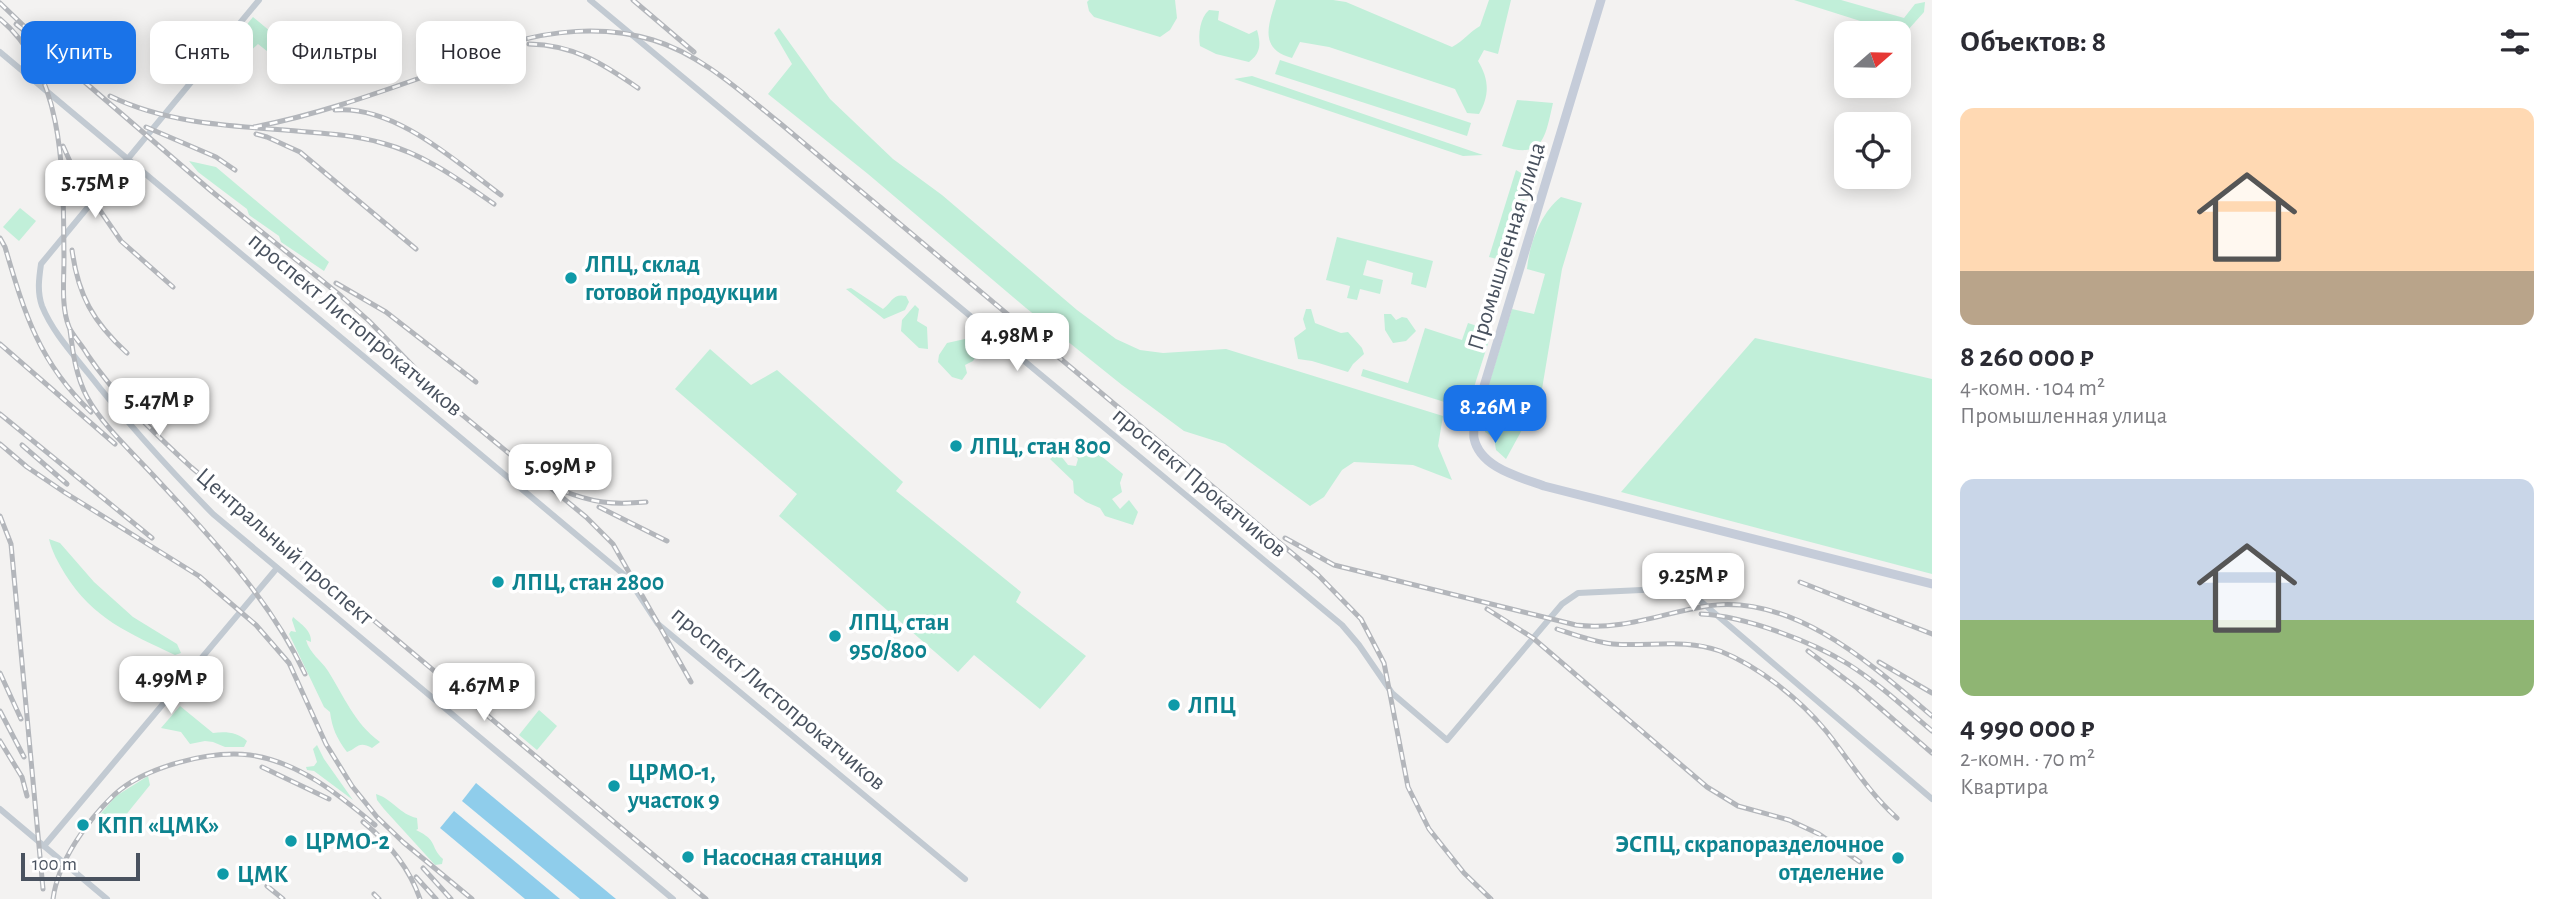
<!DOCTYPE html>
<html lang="ru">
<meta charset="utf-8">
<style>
:root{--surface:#fff;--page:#f7f7f7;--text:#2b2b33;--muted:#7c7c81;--accent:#1a73e8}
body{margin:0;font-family:"Alegreya Sans",sans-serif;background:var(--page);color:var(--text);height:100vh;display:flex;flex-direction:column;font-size:26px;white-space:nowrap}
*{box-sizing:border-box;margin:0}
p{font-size:23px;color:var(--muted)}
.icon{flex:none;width:38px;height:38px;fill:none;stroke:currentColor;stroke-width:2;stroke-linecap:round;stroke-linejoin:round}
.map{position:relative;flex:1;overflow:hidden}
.drawer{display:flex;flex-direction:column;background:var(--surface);width:630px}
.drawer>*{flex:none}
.top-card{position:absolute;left:21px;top:21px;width:665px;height:63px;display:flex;gap:14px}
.needle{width:46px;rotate:70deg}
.buttons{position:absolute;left:1834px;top:21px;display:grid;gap:14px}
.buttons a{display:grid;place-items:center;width:77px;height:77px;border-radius:14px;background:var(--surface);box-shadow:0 4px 18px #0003;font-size:35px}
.scale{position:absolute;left:21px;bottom:18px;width:119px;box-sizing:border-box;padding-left:7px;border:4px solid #49525f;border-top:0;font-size:19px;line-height:24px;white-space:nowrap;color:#49525f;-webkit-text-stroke:5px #fff;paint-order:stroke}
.price{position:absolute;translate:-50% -60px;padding:0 16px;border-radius:14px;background:#fff;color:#222;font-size:23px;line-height:46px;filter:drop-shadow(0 2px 4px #0008)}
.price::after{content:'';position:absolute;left:50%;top:42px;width:21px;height:16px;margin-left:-10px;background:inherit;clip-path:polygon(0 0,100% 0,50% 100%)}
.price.current{background:var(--accent);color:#fff}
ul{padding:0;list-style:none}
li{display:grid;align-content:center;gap:14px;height:371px;padding:0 28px}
li span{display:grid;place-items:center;height:217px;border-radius:14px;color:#555}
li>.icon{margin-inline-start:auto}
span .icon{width:126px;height:126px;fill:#fffc;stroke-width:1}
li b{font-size:30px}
h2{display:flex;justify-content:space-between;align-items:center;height:84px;padding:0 28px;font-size:30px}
.tag{padding:0 24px;border-radius:14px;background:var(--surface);box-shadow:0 4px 18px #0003;font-size:24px;line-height:63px}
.tag.current{background:var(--accent);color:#fff}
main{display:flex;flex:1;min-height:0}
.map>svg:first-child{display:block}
.green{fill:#c1efd9}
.water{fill:#8fcdeb}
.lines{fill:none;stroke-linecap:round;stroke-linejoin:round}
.street{stroke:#c2cad2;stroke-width:6}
.secondary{stroke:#c5ccd9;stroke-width:9}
.rail-casing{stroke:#b3b6bb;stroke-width:5}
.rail{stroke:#fff;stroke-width:2.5;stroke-dasharray:8;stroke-linecap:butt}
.culture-dot{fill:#0f9aa8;stroke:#fff;stroke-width:2.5}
.labels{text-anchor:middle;stroke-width:7;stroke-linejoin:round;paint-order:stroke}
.street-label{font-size:24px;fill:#49525f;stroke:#fff}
.culture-label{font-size:24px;font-weight:bold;fill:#0d838f;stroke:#fff;text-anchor:start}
</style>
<main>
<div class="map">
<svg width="1932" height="899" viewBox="0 0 1932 899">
<rect width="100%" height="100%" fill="#f3f2f1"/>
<g class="green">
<path d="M1089 0H1175L1177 18 1170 30 1160 37 1094 17 1089 11 1087 2Z"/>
<path d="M1276 0H1333L1346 2 1452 47C1464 41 1469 32 1480 26L1489 0H1511L1498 54 1484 50 1478 61C1489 79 1490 95 1479 114L1467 113 1455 89 1329 47 1300 42 1292 58C1259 49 1268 26 1276 0Z"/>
<path d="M1794 0H1841L1904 18 1915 4 1925 2 1924 12 1907 31 1873 25Z"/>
<path d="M1209 10 1219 11 1218 20 1249 34 1257 30C1261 44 1261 53 1249 62L1216 54 1200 46C1198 34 1200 18 1209 10Z"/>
<path d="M253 17 283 42 281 51 272 55 258 44 233 67 222 66 216 62Z"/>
<path d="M779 28 830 99 893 159 942 195 1077 310 1116 339 1140 350 1163 353 1226 349 1443 416 1438 446 1452 480 1413 465 1354 462 1342 470 1324 497 1310 506 1225 444 1184 431 1122 385 1026 308 868 174 768 94 792 64 774 33Z"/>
<path d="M1280 60 1471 123 1467 136 1275 74Z"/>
<path d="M1252 76 1273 83 1483 155 1463 156 1234 79Z"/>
<path d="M1517 100 1553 103C1545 137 1544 160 1502 146Z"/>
<path d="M189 161 216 167 329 262 324 271 281 242 279 236 249 215 247 209 198 172Z"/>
<path d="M1516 170 1531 179 1505 261 1489 257Z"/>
<path d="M1561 197 1582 203 1562 269 1541 395 1506 459 1496 450 1494 438 1485 432 1484 400 1512 309 1534 314 1545 274 1527 269C1529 245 1541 212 1561 197Z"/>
<path d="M20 208 36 221 19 241 3 227Z"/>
<path d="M1337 237 1433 261 1426 288 1411 284 1413 273 1367 260 1363 275 1383 280 1380 294 1360 289 1357 300 1347 298 1350 286 1326 280Z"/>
<path d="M851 288 883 309C892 302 893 293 906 296L909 302 905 310 884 319 846 289Z"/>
<path d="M915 305 919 309 917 321 927 327 928 349 919 348 901 331 902 320Z"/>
<path d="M1306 309H1311L1315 323 1341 333 1348 332 1362 348 1364 354 1353 364 1348 372 1312 361 1298 359 1294 338 1306 329 1303 319Z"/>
<path d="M1384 314H1391L1396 320 1402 317 1407 318 1416 331 1406 341 1393 343 1385 330Z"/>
<path d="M1468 323 1492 331 1467 409 1361 376 1363 369 1408 383 1425 328 1462 340Z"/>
<path d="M1755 338 1932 379V574L1621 492Z"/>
<path d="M965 339 979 351 973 361 965 365 967 373 962 380 952 377 938 362 939 355 947 343Z"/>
<path d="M710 349 751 385 777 370 903 482 896 491 1021 592 1016 602 1086 656 1040 709 974 655 958 672 779 516 797 494 675 389Z"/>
<path d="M1076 445 1089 446 1123 474 1120 483 1122 492 1112 499 1120 509 1129 500 1138 512 1133 525 1105 516 1100 508 1086 502 1074 493 1073 481 1050 459 1055 455 1061 456 1068 465 1076 466 1078 459 1069 449Z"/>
<path d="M49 539 60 543 94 582 133 617 177 644 181 653 175 655C129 633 93 619 65 574 58 562 52 552 49 539Z"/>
<path d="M293 617C301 624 312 631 311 642L306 640C310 654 321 660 328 671 344 696 354 723 380 742L372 748C358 740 357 749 347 752 337 739 332 728 330 712L324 707 289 634 291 631 296 632 292 620Z"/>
<path d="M180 706 213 733C225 731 238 732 247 741L244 747H225L213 742 205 741 190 744 181 732 161 728Z"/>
<path d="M539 710 557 726 537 750 519 735Z"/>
<path d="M317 745 324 759 353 800 314 771 307 770 306 767 314 766 317 762 313 749Z"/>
<path d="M148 776 150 785 112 832 96 819 116 796Z"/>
<path d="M376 794C394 800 399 814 417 818L418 829 416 830C439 841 429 846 443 859L442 864 435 865 384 809 377 800Z"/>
</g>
<g class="water">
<path d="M476 783 616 899H580L462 801Z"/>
<path d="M454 811 560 899H525L440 828Z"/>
</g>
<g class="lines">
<g class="street">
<path d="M259 0 41 264C39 278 37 292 42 306 52 331 72 353 88 373 127 423 169 469 213 514L673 899"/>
<path d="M590 0 1342 625 1359 645 1392 693 1447 740 1562 604 1578 593 1663 589 1682 592 1698 599 1932 799"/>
<path d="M0 52 628 578 658 624 965 879"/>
<path d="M0 809 107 899"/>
<path d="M44 846 277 568"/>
</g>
<path class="secondary" d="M1601 0 1475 416C1475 422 1473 431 1474 438 1480 468 1520 477 1544 486L1932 584"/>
<defs>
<g id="rail">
<path d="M633 0 694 52"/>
<path d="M0 3 26 28"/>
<path d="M0 19C67 75 63 179 64 258 64 280 61 307 69 327 73 336 82 345 87 354 116 397 153 432 191 467L706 899"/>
<path d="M16 24 81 77"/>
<path d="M529 44C574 45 602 63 638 88"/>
<path d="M73 72 210 190 341 296 369 321 454 408 586 517 613 544 691 682"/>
<path d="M110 96C172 126 242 126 308 132 333 134 358 136 382 143 424 154 458 179 494 204"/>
<path d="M335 110C395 105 455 161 501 195"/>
<path d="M146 127 216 157 235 170"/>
<path d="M254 127C323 114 391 88 457 65 472 60 486 51 501 46 549 30 604 25 653 40 702 55 741 92 781 124L1318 575 1361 619 1384 663 1408 787 1429 829 1464 873 1491 899"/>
<path d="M256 134 267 137 300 152 416 249"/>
<path d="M63 146 77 177 121 241 173 287"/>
<path d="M0 238 5 247C25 315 39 362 91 412"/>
<path d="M72 250C78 295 93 322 127 353"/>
<path d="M336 283 386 312 476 382"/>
<path d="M70 330C73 354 76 376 87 397 103 426 131 451 153 475 210 537 269 597 305 674"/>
<path d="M0 344 115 444"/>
<path d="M0 414 152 538"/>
<path d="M0 444 27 467 64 492 199 576 256 625 289 663 326 744 352 786 377 817 403 842 472 899"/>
<path d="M22 445 67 484"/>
<path d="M561 490C593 503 612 505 646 502"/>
<path d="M599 507 667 541"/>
<path d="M0 516 11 544 43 889"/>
<path d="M1285 538 1334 565 1576 625C1622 631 1662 613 1707 606 1794 593 1872 665 1932 716"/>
<path d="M1800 582 1932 634"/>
<path d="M1487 609 1533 638 1707 787 1738 806 1789 820 1819 834 1860 862"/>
<path d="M1701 614C1744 616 1811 641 1848 664 1878 683 1905 708 1932 731"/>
<path d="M1557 629C1575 635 1594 642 1613 644 1649 647 1684 638 1720 651 1758 666 1800 699 1826 731 1850 761 1868 792 1897 818"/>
<path d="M1808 651 1857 688 1932 753"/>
<path d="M1879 662 1932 693"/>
<path d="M0 673 21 719"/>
<path d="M0 711 24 757"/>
<path d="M0 741 22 777 27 796"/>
<path d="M262 767 329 799"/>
<path d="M363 822C389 843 409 867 420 899"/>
<path d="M423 868 451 899"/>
<path d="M416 877 436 899"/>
<path d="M267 886 283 899"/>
<path d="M374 894 379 899"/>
<path d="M53 899C58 861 87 821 114 795 144 767 210 750 250 755 299 762 338 794 375 825"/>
</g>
</defs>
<use href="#rail" class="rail-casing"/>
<use href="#rail" class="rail"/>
</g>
<g class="culture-dot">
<circle cx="571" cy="278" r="7"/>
<circle cx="956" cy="446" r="7"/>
<circle cx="498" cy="582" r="7"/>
<circle cx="835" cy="636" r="7"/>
<circle cx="1174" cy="705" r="7"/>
<circle cx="614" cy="786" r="7"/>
<circle cx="83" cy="825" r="7"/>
<circle cx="291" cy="841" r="7"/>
<circle cx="688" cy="857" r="7"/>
<circle cx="1898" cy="858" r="7"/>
<circle cx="223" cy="874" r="7"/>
</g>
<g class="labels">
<g class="street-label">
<text transform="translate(1506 246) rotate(-73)" y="8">Промышленная улица</text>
<text transform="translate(356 324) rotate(40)" y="8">проспект Листопрокатчиков</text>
<text transform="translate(1200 482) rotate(40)" y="8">проспект Прокатчиков</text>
<text transform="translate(285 546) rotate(41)" y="8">Центральный проспект</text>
<text transform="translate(779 698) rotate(40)" y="8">проспект Листопрокатчиков</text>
</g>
<g class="culture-label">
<text x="585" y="272">ЛПЦ, склад<tspan x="585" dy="28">готовой продукции</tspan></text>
<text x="970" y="454">ЛПЦ, стан 800</text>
<text x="512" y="590">ЛПЦ, стан 2800</text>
<text x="849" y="630">ЛПЦ, стан<tspan x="849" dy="28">950/800</tspan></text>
<text x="1188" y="713">ЛПЦ</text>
<text x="628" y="780">ЦРМО-1,<tspan x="628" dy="28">участок 9</tspan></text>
<text x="97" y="833">КПП «ЦМК»</text>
<text x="305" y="849">ЦРМО-2</text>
<text x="1884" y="852" text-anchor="end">ЭСПЦ, скрапоразделочное<tspan x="1884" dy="28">отделение</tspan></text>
<text x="702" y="865">Насосная станция</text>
<text x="237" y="882">ЦМК</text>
</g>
</g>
</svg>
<div class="buttons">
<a><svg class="needle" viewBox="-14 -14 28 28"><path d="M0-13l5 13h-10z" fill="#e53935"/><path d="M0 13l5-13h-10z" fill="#7c7c81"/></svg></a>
<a><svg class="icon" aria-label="locate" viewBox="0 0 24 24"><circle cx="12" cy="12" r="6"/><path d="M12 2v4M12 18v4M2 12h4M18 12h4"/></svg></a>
</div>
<div class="scale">100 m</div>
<b class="price" style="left:95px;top:220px">5.75M ₽</b>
<b class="price" style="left:1017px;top:373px">4.98M ₽</b>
<b class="price" style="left:159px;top:438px">5.47M ₽</b>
<b class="price current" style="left:1495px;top:445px">8.26M ₽</b>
<b class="price" style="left:560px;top:504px">5.09M ₽</b>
<b class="price" style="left:1693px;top:613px">9.25M ₽</b>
<b class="price" style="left:171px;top:716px">4.99M ₽</b>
<b class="price" style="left:484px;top:723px">4.67M ₽</b>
<div class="top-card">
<a class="tag current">Купить</a>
<a class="tag">Снять</a>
<a class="tag">Фильтры</a>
<a class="tag">Новое</a>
</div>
</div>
<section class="drawer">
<h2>Объектов: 8<svg class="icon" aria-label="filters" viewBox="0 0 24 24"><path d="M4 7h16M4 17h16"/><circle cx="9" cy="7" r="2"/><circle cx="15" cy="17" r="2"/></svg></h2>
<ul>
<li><span style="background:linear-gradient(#ffd9b3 75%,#b9a48a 0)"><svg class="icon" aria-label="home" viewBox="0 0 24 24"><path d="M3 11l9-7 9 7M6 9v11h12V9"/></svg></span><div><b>8 260 000 ₽</b><p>4-комн. · 104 m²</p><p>Промышленная улица</p></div></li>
<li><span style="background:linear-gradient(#c9d6e8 65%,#8fb573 0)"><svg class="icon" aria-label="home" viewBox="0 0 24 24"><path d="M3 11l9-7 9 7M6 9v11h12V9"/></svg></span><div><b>4 990 000 ₽</b><p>2-комн. · 70 m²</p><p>Квартира</p></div></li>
</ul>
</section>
</main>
